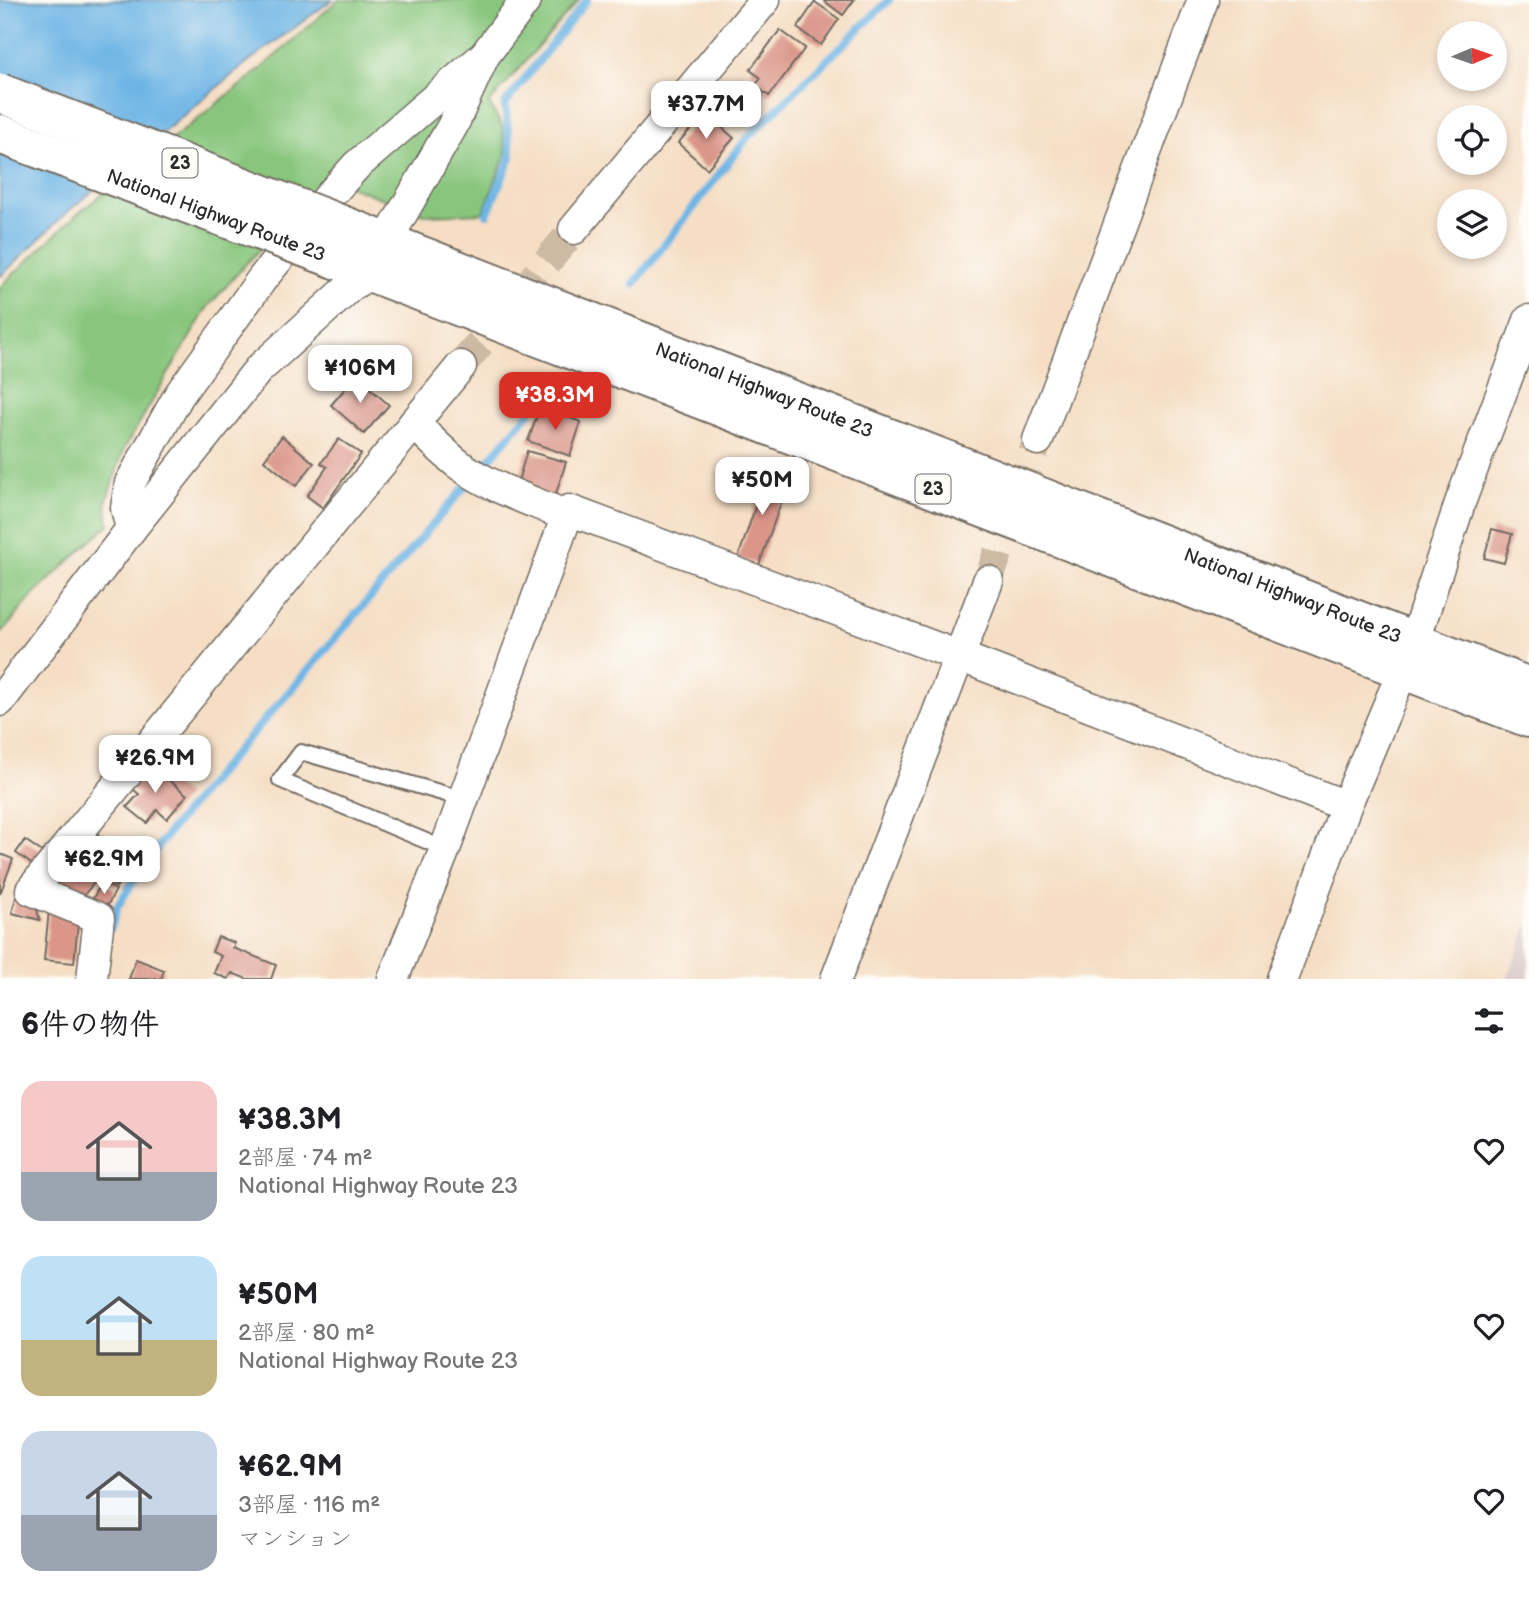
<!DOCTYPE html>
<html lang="ja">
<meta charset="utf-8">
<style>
:root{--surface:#fff;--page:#f6f6f6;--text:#202124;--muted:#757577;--accent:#d93025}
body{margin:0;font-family:"Balsamiq Sans","Klee One",sans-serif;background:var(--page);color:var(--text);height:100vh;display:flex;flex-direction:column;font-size:26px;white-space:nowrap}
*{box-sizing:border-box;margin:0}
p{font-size:23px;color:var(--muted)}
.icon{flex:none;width:38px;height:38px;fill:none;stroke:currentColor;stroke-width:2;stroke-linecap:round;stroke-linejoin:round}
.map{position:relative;height:979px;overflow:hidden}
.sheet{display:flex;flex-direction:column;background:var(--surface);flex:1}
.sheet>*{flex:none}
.needle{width:46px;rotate:88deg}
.buttons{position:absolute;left:1437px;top:21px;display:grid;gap:14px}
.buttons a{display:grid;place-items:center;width:70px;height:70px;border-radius:50%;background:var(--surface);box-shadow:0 4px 10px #0003;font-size:35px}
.price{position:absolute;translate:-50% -60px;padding:0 16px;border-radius:14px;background:#fff;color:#222;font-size:23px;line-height:46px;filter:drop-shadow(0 2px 4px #0008)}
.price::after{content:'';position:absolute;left:50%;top:42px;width:21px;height:16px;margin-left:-10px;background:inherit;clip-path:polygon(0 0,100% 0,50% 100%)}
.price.active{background:var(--accent);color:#fff}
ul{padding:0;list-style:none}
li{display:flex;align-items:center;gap:21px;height:175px;padding:0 21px}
li span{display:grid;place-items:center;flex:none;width:196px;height:140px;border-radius:21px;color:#555}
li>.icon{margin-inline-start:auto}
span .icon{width:84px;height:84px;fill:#fffc;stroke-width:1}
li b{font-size:30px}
h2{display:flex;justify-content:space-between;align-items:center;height:84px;padding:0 21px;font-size:30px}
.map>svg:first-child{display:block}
.industrial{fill:#d1bfbd}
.green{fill:#88c67d;stroke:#5a7854;stroke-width:2}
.water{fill:#6eb5e5;stroke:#4c7088;stroke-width:2}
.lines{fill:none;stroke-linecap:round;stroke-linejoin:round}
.stream{stroke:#6eb5e5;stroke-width:8}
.building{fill:#db968a}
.minor-tunnel{stroke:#cdbaa5;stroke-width:30;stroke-dasharray:30 15;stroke-linecap:butt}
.service-casing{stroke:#726a61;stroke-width:18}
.minor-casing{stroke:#726a61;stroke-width:33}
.trunk-casing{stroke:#726a61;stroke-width:42}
.service{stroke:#fff;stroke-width:14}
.minor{stroke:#fff;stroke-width:30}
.trunk{stroke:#fff;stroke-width:38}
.trunk-bridge-casing{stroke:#726a61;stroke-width:42;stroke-linecap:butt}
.trunk-bridge{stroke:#fff;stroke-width:38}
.labels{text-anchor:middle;stroke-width:5;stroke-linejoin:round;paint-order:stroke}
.shield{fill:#fdfcf7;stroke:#6a6a68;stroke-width:2}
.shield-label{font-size:18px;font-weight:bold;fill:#2b2b2b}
.street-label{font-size:19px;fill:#2b2b2b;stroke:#fdfcf7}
</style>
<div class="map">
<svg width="1529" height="979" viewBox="0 0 1529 979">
<rect width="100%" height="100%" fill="#fdfcf7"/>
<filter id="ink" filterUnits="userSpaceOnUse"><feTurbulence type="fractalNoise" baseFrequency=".0143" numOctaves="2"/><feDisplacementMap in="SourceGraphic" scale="14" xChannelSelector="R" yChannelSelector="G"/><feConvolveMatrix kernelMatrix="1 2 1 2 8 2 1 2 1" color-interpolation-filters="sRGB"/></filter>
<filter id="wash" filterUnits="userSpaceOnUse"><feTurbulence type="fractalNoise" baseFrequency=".00686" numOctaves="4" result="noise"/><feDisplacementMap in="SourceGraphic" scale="28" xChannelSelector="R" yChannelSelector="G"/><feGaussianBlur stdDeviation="1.57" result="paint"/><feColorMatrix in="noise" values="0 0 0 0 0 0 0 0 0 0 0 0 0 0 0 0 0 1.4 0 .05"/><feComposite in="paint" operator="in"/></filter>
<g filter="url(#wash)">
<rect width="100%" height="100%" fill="#f5dec4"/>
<path class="industrial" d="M1529 923V979H1507Z"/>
<path class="green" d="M338 0H579L489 103 502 126 506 154 483 213 427 215 330 179 245 265 207 308 124 449 106 502 109 524 35 593 0 635V287L76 215 257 72Z"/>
<path class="water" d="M0 0H332L249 61 65 214 0 277Z"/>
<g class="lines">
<g class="stream">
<path d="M487 214 511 157 505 104 587 0"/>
<path d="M634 284 747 138 889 0"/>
<path d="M483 467 534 407"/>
<path d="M111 928 117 907 134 880 169 832 217 774 296 684 469 482"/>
</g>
</g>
<g id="blocks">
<g class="building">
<path d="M823 0H854L843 15Z"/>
<path d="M815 2 839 19 821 45 797 28Z"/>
<path d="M780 30 805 48 769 96 755 86 761 78 750 70Z"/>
<path d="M705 113 734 138 707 169 678 143Z"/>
<path d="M356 376 389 405 364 434 331 405Z"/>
<path d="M540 408 581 422 570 456 528 441Z"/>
<path d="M282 436 314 463 296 486 264 460Z"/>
<path d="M339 439 361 454 323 508 307 496 327 467 321 463Z"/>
<path d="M527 451 566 462 555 497 517 485Z"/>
<path d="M754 474 787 486 759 565 738 558 758 499 747 495Z"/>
<path d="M1492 529 1512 534 1504 563 1484 558Z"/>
<path d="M149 764 187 795 167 819 157 810 147 823 127 807 139 794 130 787Z"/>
<path d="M97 834 134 866 116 887 94 868 100 861 85 848Z"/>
<path d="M25 840 42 852 33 865 16 853Z"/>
<path d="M0 854 13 859 0 894Z"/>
<path d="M73 855 98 878 80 900 49 884Z"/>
<path d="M102 882 116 890 105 910 91 902Z"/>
<path d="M31 890 40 920 12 913 17 893Z"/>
<path d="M49 910 79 913 74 963 44 960Z"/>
<path d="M218 937 235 943 233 948 276 965 271 979H247L232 973 228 979 214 973 221 956 212 952Z"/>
<path d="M136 959 164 970 161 979H129Z"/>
</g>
</g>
</g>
<g filter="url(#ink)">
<use href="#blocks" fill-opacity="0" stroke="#726a61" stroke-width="2"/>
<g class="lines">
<g class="minor-tunnel">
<path d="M461 366 574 229"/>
<path d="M988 581 1038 440"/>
</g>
<defs>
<path id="service" d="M445 849 280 780 301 752 463 799"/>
<g id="minor">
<path d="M574 229 765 0"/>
<path d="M386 242 453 125 484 56 526 0"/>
<path d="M414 423C428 437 443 452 458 464 489 487 532 501 567 516"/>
<path d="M1038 440 1203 0"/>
<path d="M131 529 126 508 130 483 179 395 262 279 331 194 356 166 484 56"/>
<path d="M1414 643 1461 500 1529 320"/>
<path d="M0 701 131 529 258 370 351 286 371 273"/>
<path d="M92 979 99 918 31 890 461 366"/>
<path d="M393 979 445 849 569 510 959 656 1346 806"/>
<path d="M836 979 988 581"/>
<path d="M1282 979 1346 806 1403 670"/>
</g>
<g id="trunk">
<path id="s1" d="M360 232 1529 687"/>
<path d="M336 259 1529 718"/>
</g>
</defs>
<use href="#service" class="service-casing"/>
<use href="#minor" class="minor-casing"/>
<use href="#trunk" class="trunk-casing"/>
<use href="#service" class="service"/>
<use href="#minor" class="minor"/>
<use href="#trunk" class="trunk"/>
<defs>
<g id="trunk-bridge">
<path d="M0 93 360 232"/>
<path id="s2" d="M0 134 336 259"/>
</g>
</defs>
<use href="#trunk-bridge" class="trunk-bridge-casing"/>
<use href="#trunk-bridge" class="trunk-bridge"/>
</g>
</g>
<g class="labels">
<g class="shield">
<rect x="162.5" y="148.5" width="35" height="29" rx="5"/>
<rect x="915.5" y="474.5" width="35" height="29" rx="5"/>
</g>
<g class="shield-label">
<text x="180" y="169">23</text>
<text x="933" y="495">23</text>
</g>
<g class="street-label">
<text dy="7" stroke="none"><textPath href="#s2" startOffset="231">National Highway Route 23</textPath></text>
<text dy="7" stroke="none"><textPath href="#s1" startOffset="434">National Highway Route 23</textPath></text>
<text dy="7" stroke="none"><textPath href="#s1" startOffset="1001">National Highway Route 23</textPath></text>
</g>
</g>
</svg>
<div class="buttons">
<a><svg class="needle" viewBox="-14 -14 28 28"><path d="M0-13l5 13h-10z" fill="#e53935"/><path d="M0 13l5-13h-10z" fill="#757577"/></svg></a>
<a><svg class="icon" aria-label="locate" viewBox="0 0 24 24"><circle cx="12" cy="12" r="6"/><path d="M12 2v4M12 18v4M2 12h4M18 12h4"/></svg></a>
<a><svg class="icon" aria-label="layers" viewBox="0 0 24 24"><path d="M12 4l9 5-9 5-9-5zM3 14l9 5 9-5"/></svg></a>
</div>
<b class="price" style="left:706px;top:141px">¥37.7M</b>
<b class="price" style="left:360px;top:405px">¥106M</b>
<b class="price active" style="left:555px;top:432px">¥38.3M</b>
<b class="price" style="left:762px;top:517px">¥50M</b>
<b class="price" style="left:155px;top:795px">¥26.9M</b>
<b class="price" style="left:104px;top:896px">¥62.9M</b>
</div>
<section class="sheet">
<h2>6件の物件<svg class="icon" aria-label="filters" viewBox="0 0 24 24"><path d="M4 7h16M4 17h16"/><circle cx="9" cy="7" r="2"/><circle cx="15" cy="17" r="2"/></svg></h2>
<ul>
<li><span style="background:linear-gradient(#f6c9c9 65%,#9aa5b1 0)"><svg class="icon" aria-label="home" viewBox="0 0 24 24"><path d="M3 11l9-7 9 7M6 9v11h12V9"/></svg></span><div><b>¥38.3M</b><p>2部屋 · 74 m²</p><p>National Highway Route 23</p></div><svg class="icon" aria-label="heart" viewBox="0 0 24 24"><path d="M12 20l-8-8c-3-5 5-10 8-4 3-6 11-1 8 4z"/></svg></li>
<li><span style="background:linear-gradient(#bfe0f5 60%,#c2b280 0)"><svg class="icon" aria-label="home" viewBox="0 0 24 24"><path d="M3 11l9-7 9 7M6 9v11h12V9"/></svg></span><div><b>¥50M</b><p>2部屋 · 80 m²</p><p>National Highway Route 23</p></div><svg class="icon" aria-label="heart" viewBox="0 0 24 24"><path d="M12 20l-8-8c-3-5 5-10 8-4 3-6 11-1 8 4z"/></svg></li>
<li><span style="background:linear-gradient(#c9d6e8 60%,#9aa5b1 0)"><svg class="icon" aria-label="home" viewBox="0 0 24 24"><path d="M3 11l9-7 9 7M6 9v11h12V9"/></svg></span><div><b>¥62.9M</b><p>3部屋 · 116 m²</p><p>マンション</p></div><svg class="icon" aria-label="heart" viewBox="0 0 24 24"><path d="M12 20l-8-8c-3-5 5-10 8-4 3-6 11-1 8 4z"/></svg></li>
</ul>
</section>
